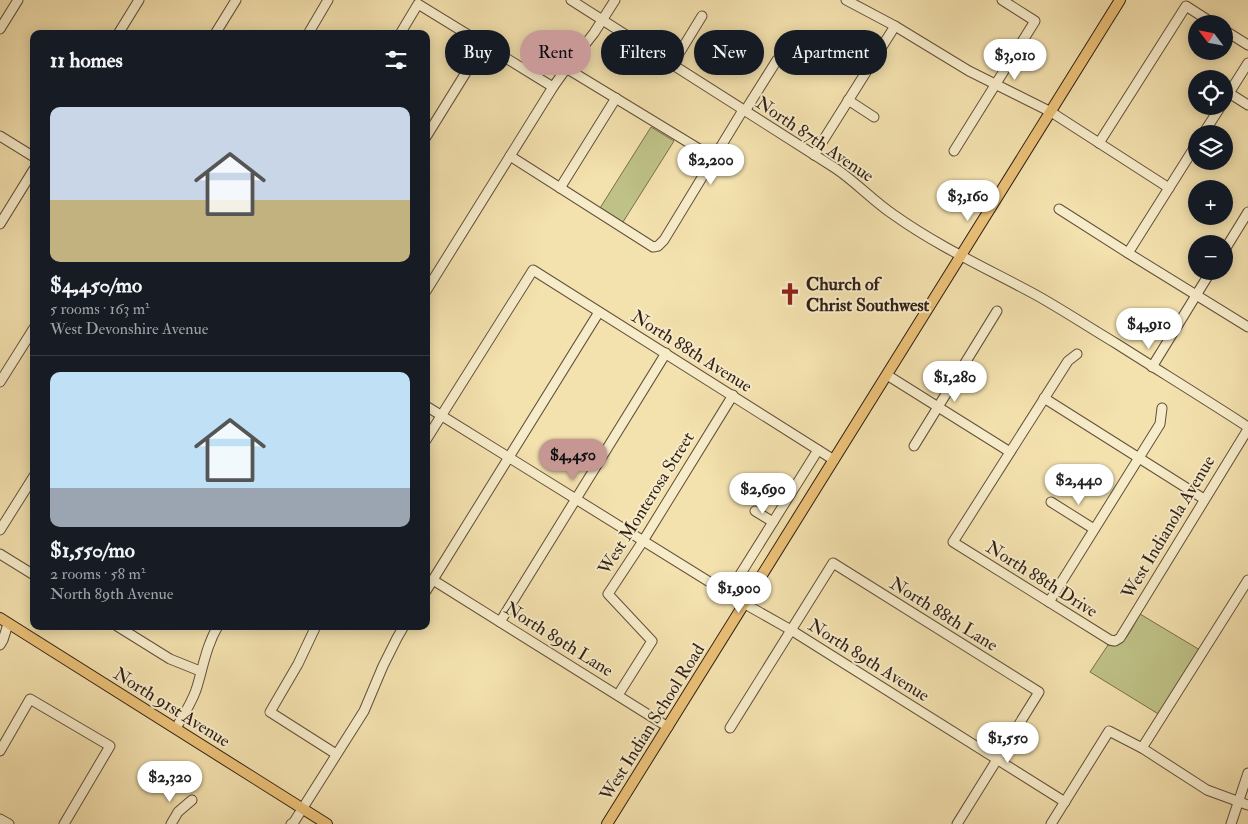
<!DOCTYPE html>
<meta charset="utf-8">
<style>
:root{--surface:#171b24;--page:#20242c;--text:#f1f3f6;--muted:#9ea1a6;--line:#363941;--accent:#c59692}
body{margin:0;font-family:"IM FELL Double Pica",serif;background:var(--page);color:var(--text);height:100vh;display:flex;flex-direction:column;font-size:19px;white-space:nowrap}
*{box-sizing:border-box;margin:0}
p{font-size:16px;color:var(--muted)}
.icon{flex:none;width:28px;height:28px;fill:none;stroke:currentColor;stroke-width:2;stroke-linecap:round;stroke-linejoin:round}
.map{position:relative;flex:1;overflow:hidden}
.side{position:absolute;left:30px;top:30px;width:400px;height:600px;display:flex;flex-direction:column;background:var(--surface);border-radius:10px;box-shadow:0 2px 12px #0003}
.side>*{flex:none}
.hud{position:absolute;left:445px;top:30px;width:475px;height:45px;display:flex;gap:10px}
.needle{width:32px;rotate:302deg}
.tools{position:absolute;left:1188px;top:15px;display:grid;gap:10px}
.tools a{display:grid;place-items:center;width:45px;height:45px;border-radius:50%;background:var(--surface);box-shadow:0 2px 12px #0003;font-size:25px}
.price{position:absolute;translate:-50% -42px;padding:0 11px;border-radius:18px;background:#fff;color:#222;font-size:16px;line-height:32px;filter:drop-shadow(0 1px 2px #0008)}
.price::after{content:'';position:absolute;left:50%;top:30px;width:15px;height:11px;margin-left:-8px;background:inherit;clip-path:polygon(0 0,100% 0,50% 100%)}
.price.current{background:var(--accent);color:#111}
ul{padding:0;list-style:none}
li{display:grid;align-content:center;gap:10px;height:265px;padding:0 20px}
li+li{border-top:1px solid var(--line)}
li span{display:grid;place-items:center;height:155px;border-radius:10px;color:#555}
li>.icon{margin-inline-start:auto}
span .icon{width:90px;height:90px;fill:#fffc;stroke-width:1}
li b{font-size:21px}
h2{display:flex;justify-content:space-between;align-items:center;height:60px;padding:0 20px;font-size:21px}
.pill{padding:0 18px;border-radius:22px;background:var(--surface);box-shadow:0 2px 12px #0003;font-size:18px;line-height:45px}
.pill.current{background:var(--accent);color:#111}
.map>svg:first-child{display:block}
.green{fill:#bfc287;stroke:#78704f}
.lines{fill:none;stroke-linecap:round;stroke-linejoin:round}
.minor-casing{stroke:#62503d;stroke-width:11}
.major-casing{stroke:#311f17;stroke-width:12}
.minor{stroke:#f7ecca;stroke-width:9}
.major{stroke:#eac077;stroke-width:10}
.labels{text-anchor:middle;stroke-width:4;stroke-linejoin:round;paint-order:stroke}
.street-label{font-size:18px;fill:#311f17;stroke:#f7ecca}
.poi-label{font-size:18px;font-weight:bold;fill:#311f17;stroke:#f7ecca;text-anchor:start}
</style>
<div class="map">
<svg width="1248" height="824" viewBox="0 0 1248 824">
<rect width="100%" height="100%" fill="#f3e1ae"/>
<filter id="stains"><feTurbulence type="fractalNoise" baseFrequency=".004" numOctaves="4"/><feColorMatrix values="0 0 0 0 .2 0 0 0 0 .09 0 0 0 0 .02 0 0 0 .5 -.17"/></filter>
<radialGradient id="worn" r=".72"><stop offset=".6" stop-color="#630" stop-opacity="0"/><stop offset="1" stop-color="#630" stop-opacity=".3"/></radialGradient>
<g class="green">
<path d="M651 127 674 141 623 222 600 208Z"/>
<path d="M1140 614 1200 650 1160 715 1090 672 1108 645C1124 651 1133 625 1140 614Z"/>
</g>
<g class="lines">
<defs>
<g id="minor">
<path d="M571 0 835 168C856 182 873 201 894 215 939 247 988 269 1036 295 1063 310 1090 328 1117 344 1161 372 1205 399 1248 427"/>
<path d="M846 0 895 26 969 71 1051 112 1169 188"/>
<path d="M0 29 18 0"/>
<path d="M1224 30 1248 45"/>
<path d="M118 34 139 0"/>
<path d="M215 34 236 0"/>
<path d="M308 34 328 0"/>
<path d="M400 34 418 4 553 87"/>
<path d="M672 65 702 16"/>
<path d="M566 68 714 158"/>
<path d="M1229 93 1248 105"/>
<path d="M848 100 874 117"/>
<path d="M1224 101 1248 63"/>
<path d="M745 111 777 60"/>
<path d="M1203 134 1221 106"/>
<path d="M0 136 34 157"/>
<path d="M426 137 483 45"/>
<path d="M1099 143 1186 6 1214 24"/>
<path d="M954 151 1035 21 1002 0"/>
<path d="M814 155 895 26"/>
<path d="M510 156 653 247 658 246 664 240 743 110"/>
<path d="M560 188 616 98"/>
<path d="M1059 209 1128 253 1248 327"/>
<path d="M0 224 34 169"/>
<path d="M1224 251 1248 212"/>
<path d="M1128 253 1196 145"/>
<path d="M426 291 553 87 568 66 594 33 615 0"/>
<path d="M1077 354 1068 361 953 542 1110 640 1115 641 1120 638 1248 429"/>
<path d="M1152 367 1211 271"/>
<path d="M887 375 1010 452"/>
<path d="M0 382 34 328"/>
<path d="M1044 398 1204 499"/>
<path d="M426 406 745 604 791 630 1065 802"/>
<path d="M426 440 533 270 834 460"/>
<path d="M914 446 997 311"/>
<path d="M1051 502 1094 529"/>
<path d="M755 511 773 522"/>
<path d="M0 530 34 476"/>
<path d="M0 554 34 575"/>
<path d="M433 580 668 727"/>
<path d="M426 591 599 312"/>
<path d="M728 594 818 450"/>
<path d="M1049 602 1160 424 1162 408"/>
<path d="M500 622 666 353"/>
<path d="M117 626 170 659 200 671"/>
<path d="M316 626 298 664 270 712 336 754"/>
<path d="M0 645 3 640 8 624"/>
<path d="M618 695 652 641 608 594 643 541 733 395"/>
<path d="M176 728C183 716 191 704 196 690 203 668 206 646 218 626"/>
<path d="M730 728 833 563 1039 692 957 824"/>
<path d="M1142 748 1248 580"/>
<path d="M0 751 30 699 110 746 64 824"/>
<path d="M0 819 9 824"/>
<path d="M171 824 178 812 192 800"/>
<path d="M291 824 294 822 364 711 383 666 397 638 404 626"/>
<path d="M1051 824 1109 731 1142 748 1207 790 1248 805"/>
<path d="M1231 824 1248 773"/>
</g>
<g id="major">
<path d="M0 618 327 824"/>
<path d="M607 824 1120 0"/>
</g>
</defs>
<use href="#minor" class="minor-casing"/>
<use href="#major" class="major-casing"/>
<use href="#minor" class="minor"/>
<use href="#major" class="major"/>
</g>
<defs>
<symbol id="church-bare" viewBox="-9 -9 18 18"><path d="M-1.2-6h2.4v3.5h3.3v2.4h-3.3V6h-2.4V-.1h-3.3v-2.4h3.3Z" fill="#8f2418" stroke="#f7ecca" stroke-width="2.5" paint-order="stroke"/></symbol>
</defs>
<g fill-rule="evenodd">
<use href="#church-bare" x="774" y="278" width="32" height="32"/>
</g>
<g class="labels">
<g class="street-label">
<text transform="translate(815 139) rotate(34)" y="6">North 87th Avenue</text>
<text transform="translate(692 351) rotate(32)" y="6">North 88th Avenue</text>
<text transform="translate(646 503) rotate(-58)" y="6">West Monterosa Street</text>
<text transform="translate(1168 527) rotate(-59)" y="6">West Indianola Avenue</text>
<text transform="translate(1042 579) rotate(32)" y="6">North 88th Drive</text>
<text transform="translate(944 614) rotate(32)" y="6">North 88th Lane</text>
<text transform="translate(559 639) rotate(32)" y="6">North 89th Lane</text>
<text transform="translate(869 660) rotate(32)" y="6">North 89th Avenue</text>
<text transform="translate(172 707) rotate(32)" y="6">North 91st Avenue</text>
<text transform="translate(652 722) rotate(-58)" y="6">West Indian School Road</text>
</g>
<g class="poi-label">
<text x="806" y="290">Church of<tspan x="806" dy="21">Christ Southwest</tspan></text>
</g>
</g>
<rect width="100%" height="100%" filter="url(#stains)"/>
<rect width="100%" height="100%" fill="url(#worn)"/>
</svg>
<div class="tools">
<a><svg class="needle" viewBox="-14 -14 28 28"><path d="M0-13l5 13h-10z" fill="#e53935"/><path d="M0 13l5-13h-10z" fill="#9ea1a6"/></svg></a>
<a><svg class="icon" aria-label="locate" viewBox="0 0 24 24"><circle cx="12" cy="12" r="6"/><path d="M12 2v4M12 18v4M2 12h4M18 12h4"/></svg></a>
<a><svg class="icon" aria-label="layers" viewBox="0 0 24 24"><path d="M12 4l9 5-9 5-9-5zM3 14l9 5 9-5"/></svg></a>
<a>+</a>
<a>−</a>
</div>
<b class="price" style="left:1015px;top:81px">$3,010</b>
<b class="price" style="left:711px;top:186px">$2,200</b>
<b class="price" style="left:968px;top:222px">$3,160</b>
<b class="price" style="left:1149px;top:350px">$4,910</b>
<b class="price" style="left:955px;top:403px">$1,280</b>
<b class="price current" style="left:573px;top:481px">$4,450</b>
<b class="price" style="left:1079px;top:506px">$2,440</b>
<b class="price" style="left:763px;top:515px">$2,690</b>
<b class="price" style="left:739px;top:614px">$1,900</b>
<b class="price" style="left:1008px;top:764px">$1,550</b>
<b class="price" style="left:170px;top:803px">$2,320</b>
<div class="hud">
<a class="pill">Buy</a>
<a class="pill current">Rent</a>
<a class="pill">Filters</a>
<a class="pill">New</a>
<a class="pill">Apartment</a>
</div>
<section class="side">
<h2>11 homes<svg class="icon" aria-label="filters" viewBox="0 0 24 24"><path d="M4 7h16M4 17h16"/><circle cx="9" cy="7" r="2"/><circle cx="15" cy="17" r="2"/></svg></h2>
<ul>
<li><span style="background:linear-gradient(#c9d6e8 60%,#c2b280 0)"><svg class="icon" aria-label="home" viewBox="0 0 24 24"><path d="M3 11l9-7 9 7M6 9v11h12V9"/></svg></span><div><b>$4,450/mo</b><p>5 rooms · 163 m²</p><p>West Devonshire Avenue</p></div></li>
<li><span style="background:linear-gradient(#bfe0f5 75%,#9aa5b1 0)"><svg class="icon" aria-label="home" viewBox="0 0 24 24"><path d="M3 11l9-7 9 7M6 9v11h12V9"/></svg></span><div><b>$1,550/mo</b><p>2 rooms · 58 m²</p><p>North 89th Avenue</p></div></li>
</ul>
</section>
</div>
